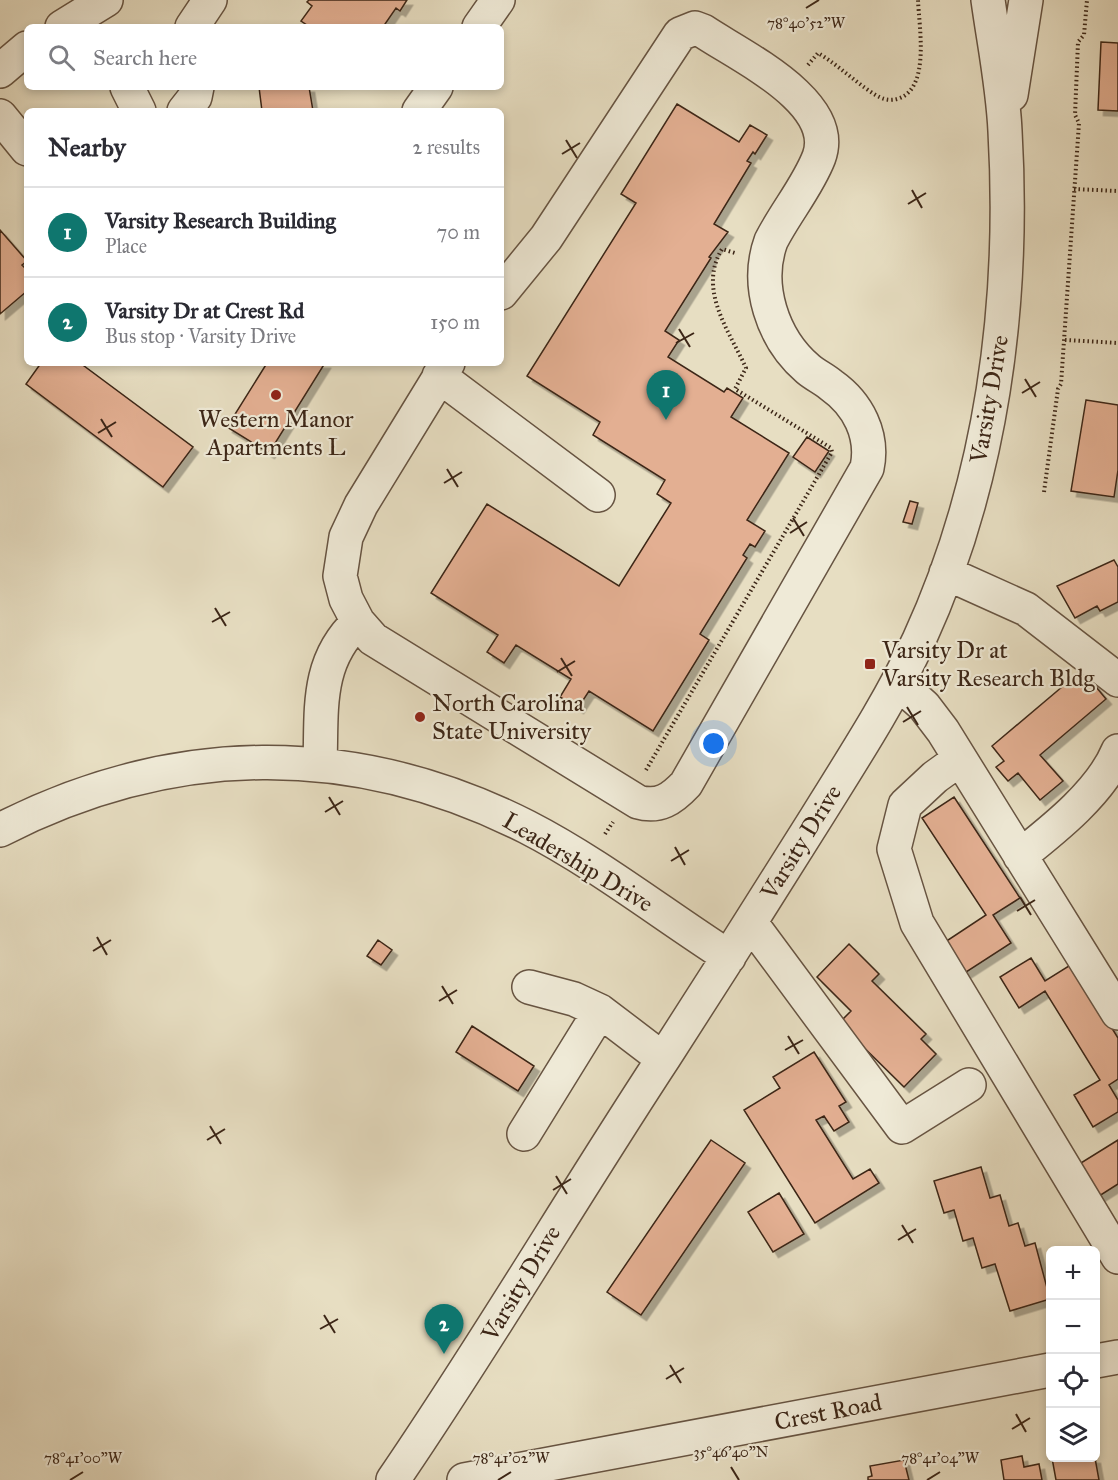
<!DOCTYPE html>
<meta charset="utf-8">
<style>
body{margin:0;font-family:"IM FELL Great Primer",serif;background:#f7f7f7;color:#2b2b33}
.controls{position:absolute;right:18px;bottom:18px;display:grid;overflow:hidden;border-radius:9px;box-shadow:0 3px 9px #0003}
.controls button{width:54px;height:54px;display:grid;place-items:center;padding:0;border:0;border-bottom:2px solid #e1e1e2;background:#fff;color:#2b2b33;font:30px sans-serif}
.you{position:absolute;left:714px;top:744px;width:21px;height:21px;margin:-15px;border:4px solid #fff;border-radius:50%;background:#1a73e8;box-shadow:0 0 0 9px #1a73e833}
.badge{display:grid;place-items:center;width:39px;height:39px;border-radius:50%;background:#0f766e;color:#fff;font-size:20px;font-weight:700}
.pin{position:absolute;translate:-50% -50px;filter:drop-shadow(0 2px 3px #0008)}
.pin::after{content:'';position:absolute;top:32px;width:21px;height:18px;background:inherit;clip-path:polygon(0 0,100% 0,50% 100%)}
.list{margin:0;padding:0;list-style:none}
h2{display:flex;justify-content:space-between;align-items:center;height:78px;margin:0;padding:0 24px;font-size:26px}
h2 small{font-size:20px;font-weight:400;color:#7c7c81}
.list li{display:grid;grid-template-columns:39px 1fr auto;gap:18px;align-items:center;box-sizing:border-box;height:90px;padding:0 24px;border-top:2px solid #e1e1e2}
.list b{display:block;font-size:22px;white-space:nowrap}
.list p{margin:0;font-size:20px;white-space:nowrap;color:#7c7c81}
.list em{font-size:20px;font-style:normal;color:#7c7c81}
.icon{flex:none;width:33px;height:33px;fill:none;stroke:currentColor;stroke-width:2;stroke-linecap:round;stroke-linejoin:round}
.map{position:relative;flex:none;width:1118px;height:1480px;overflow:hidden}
.search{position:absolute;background:#fff;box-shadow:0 3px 9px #0003;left:24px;top:24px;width:480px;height:66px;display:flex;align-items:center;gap:15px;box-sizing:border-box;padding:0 21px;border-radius:9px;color:#7c7c81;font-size:22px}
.panel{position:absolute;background:#fff;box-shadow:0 3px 9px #0003;left:24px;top:108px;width:480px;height:258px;border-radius:9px}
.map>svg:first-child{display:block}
.building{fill:#e3af92;stroke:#3c2617;stroke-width:1.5;filter:url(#shadow)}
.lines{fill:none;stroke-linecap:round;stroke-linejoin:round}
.minor-casing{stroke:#675442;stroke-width:36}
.path{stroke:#3c2617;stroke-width:4;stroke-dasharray:1.5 3;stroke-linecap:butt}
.minor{stroke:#efead7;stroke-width:33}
.ticks{fill:none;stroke:#3c2617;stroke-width:2}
.poi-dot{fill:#8f2418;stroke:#efead7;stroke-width:2}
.labels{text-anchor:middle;stroke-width:4.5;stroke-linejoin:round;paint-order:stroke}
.street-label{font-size:24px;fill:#3c2617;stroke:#efead7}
.poi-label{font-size:24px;fill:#3c2617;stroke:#efead7;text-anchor:start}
.ticks-label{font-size:15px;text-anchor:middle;fill:#3c2617;stroke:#efead7;stroke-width:4.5;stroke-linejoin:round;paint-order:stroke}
</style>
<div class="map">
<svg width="1118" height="1480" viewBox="0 0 1118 1480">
<defs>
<filter id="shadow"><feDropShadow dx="5.5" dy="5.5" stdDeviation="0" flood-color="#0004"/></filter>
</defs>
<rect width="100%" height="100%" fill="#e7dec2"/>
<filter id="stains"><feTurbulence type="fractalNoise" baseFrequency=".00333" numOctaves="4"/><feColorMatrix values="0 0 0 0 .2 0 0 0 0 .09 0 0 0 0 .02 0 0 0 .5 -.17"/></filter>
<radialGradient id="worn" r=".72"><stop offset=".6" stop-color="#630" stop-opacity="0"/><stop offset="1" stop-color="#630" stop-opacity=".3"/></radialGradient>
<path class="building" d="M309 0H407L400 11 396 8 385 24 390 27H310L301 21 312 6 307 2Z
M1101 42 1118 43V111L1098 110Z
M259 87H309L313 111H262Z
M677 104 739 142 750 125 767 135 755 154 753 152 747 161 751 163 714 224 728 232 709 257 711 258 665 331 679 340 668 357 724 392 727 388 743 398 731 417 789 453 747 520 765 531 755 547 750 544 743 555 747 558 700 634 709 640 653 731 589 691 578 708 560 697 571 679 516 645 504 663 487 652 498 635 431 593 487 504 619 586 671 503 657 494 665 480 593 435 600 422 527 376 636 203 621 194Z
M0 230 27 261 22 265 27 270V291L0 314Z
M41 363H80L193 447 163 487 26 384Z
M267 363H325L269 453 227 427Z
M1086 400 1118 405V470L1114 497 1071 491Z
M807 437 829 451 815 472 793 457Z
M910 501 918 503 912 524 903 522Z
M1114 560 1118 567V602L1100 611 1097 606 1075 618 1057 586Z
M1082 670 1106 699 1040 755 1063 781 1040 800 1018 773 1008 781 996 767 1004 761 992 746Z
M954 797 1020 898 993 915 1011 943 960 976 939 946 986 915 922 818Z
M378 940 392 950 381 965 367 956Z
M849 944 879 974 872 981 926 1034 921 1039 936 1054 904 1087 839 1023 851 1011 817 977Z
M1031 958 1045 981 1072 964 1118 1038V1079L1109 1085 1118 1100V1112L1093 1127 1074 1095 1100 1080 1045 991 1019 1008 1000 977Z
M472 1026 534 1066 518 1091 456 1052Z
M814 1052 846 1102 839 1106 849 1122 834 1131 824 1116 816 1120 853 1179 870 1169 879 1183 815 1223 744 1110 780 1088 773 1077Z
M711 1140 745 1163 641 1315 607 1292Z
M1118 1140V1184L1096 1198 1076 1166Z
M981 1167 990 1198 1000 1195 1009 1226 1018 1223 1025 1246 1035 1243 1050 1299 1010 1311 995 1264 982 1268 973 1238 963 1241 954 1210 944 1213 934 1181Z
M779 1193 804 1234 773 1252 748 1212Z
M1022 1456 1024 1467 1039 1464 1042 1480H1004L1001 1460Z
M1052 1458H1095L1099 1480H1056Z
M904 1460 909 1480H868V1477L872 1476 870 1466Z"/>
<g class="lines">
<g class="minor-casing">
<path id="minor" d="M62 27 106 0
M192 27 210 0
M479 27 498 0
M0 71 27 48
M127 87 139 111
M1011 95 1026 0
M184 111 195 97 197 87
M419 111 436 87
M0 116 27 149
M448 363 361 505 346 537 340 576 346 599 358 622 373 639 638 802C659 808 672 799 686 784L867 468C874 435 858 404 831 385 824 379 815 375 808 369 772 338 755 285 771 241 785 213 808 186 819 157 839 102 740 56 703 31L695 28 680 34 546 238 501 293
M439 376 598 495
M946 573 1026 609 1118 680
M898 683 924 706 943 731 1118 1013
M960 759 935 777 905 805 894 849 917 923 1118 1257
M320 765C322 711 315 662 358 622
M0 830C172 742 353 739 527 827 597 863 662 914 729 957
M1020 856C1054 829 1101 792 1118 751
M751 923 902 1127 969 1085
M529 987 574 999 600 1011 663 1059
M524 1134 600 1011
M1096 1361 1118 1357
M393 1480C488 1341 573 1196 665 1056 716 977 766 898 816 818 852 760 890 702 919 640 992 481 1015 304 1005 131 1003 87 994 43 988 0
M464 1480 1050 1370"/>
</g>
<path class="path" d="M808 65 818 53C838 65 854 81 874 94 882 99 890 102 900 98 930 86 919 27 918 0
M1074 189 1118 191
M1065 340 1118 343
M1044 492 1058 389 1061 384 1079 123 1075 115 1078 42 1084 35 1087 0
M646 770 832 452 831 448 735 389 746 368C730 332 697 290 722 249L735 253
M605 834 613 822"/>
<use href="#minor" class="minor"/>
</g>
<path class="ticks" d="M806 8 819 0M566 140 577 158M562 154 580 143M912 190 922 208M908 204 926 193M679 329 690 347M676 343 694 333M1025 379 1036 397M1022 393 1040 382M101 419 112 437M98 433 116 422M447 469 458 487M444 483 462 472M793 518 804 536M790 533 807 522M215 608 226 626M212 622 230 612M561 658 572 676M557 672 575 661M907 707 918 725M903 722 921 711M329 797 340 815M325 812 343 801M675 847 685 865M671 861 689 850M1020 897 1031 915M1017 911 1035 900M97 937 107 955M93 951 111 940M442 986 453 1004M439 1001 457 990M788 1036 799 1054M785 1050 803 1040M210 1126 221 1144M207 1140 225 1129M556 1176 567 1194M553 1190 571 1179M902 1225 913 1243M898 1240 916 1229M324 1315 335 1333M320 1329 338 1319M670 1365 681 1383M666 1379 684 1368M1016 1414 1026 1432M1012 1429 1030 1418M731 1467 739 1480M70 1480 83 1472M498 1480 511 1472M927 1480 940 1472"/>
<g class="poi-dot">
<circle cx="276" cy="395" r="6"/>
<rect x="864" y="658" width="12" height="12" rx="3"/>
<circle cx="420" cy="717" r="6"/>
</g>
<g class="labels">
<g class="street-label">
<text transform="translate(989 399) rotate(-80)" y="8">Varsity Drive</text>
<text transform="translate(801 842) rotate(-58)" y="8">Varsity Drive</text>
<text transform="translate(578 862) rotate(31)" y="8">Leadership Drive</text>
<text transform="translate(521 1283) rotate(-59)" y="8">Varsity Drive</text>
<text transform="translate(828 1412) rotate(-11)" y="8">Crest Road</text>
</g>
<g class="poi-label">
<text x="276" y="427" text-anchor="middle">Western Manor<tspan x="276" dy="28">Apartments L</tspan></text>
<text x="882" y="658">Varsity Dr at<tspan x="882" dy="28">Varsity Research Bldg</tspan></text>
<text x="432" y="711">North Carolina<tspan x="432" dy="28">State University</tspan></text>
</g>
</g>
<g class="ticks-label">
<text x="806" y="28">78°40'52"W</text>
<text x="731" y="1457">35°46'40"N</text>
<text x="83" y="1463">78°41'00"W</text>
<text x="511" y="1463">78°41'02"W</text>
<text x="940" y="1463">78°41'04"W</text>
</g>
<rect width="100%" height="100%" filter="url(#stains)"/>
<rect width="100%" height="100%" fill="url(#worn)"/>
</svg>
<div class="controls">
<button>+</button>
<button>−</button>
<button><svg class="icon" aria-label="locate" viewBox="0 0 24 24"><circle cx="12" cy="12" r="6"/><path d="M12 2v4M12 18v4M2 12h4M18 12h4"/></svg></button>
<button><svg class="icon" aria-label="layers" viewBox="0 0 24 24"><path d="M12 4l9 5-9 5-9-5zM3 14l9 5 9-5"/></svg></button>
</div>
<div class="you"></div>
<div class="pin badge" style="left:666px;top:420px">1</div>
<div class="pin badge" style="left:444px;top:1354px">2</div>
<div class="search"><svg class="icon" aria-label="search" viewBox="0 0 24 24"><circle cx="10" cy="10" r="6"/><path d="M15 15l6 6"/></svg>Search here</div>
<section class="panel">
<h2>Nearby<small>2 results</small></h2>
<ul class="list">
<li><span class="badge">1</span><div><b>Varsity Research Building</b><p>Place</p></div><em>70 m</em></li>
<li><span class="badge">2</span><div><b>Varsity Dr at Crest Rd</b><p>Bus stop · Varsity Drive</p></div><em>150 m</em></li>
</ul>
</section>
</div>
